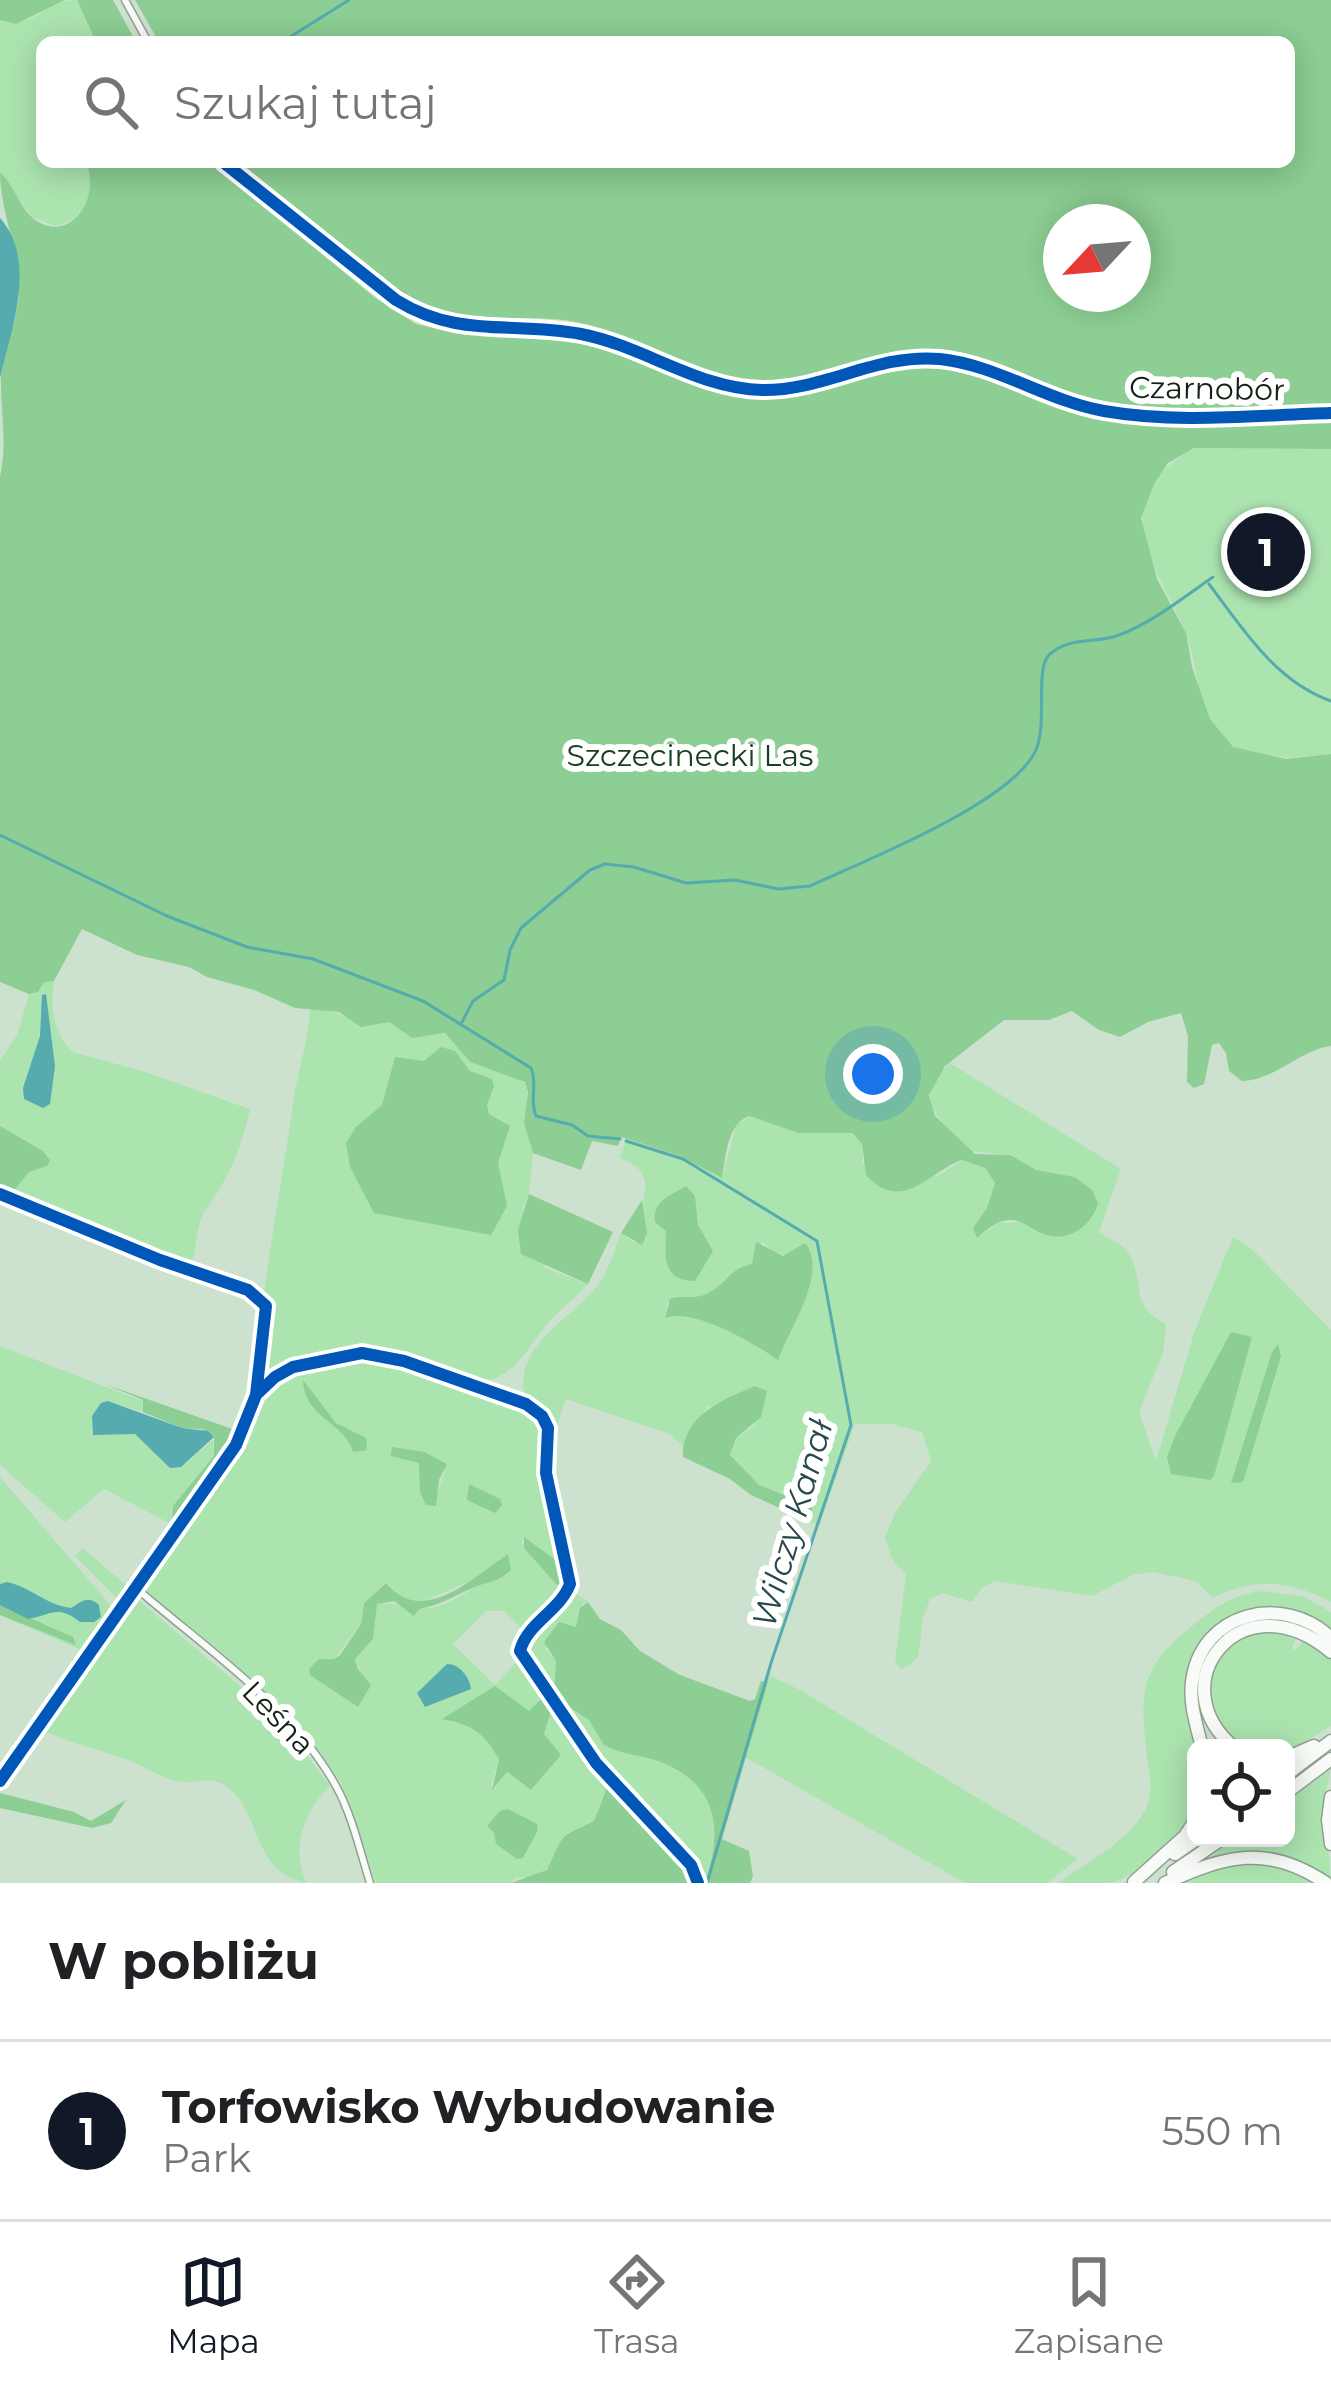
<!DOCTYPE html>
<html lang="pl">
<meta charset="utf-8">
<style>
body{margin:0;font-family:Montserrat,sans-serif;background:#f2f2f2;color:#202124}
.controls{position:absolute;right:36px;bottom:36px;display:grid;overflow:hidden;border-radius:18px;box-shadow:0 6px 30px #0003}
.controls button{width:108px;height:108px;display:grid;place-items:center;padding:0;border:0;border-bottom:3px solid #e0e0e0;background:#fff;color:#202124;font:60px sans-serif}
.compass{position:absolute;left:1043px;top:204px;width:108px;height:108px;border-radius:50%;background:#fff;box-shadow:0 6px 30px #0003;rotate:244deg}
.you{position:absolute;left:873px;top:1074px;width:42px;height:42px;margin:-30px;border:9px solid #fff;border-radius:50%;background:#1a73e8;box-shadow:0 0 0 18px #1a73e833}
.badge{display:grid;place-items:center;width:78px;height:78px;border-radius:50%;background:#111827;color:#fff;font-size:39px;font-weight:700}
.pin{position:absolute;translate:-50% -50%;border:6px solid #fff;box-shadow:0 3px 12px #0006}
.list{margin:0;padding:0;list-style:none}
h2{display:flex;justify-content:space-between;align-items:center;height:156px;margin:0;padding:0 48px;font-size:51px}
h2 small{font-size:39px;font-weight:400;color:#757577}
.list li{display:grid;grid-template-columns:78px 1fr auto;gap:36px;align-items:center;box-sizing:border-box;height:180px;padding:0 48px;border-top:3px solid #e0e0e0}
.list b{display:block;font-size:45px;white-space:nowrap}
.list p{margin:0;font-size:39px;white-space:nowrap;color:#757577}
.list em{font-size:39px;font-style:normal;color:#757577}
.icon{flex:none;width:66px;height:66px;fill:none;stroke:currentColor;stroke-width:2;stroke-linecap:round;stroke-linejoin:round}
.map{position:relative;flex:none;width:1331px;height:1883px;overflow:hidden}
.search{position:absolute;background:#fff;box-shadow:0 6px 30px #0003;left:36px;right:36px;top:36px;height:132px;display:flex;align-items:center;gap:30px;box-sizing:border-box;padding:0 42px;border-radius:18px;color:#757577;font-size:45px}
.sheet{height:336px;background:#fff}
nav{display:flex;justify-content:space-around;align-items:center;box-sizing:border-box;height:168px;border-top:3px solid #e0e0e0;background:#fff;font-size:33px;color:#757577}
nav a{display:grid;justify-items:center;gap:6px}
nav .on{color:#111827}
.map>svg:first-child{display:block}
.green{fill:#ace4b0;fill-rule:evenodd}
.forest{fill:#8cce93;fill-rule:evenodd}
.water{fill:#55abae}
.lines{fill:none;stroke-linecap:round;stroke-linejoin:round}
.stream{stroke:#55abae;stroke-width:3}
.minor-casing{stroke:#90a091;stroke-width:9}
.motorway-casing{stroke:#90a091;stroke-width:15}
.minor{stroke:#f8fbf8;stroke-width:6}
.motorway{stroke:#f8fbf8;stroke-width:12}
.cycleway-casing{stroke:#fff;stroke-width:20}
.cycleway{stroke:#0057b8;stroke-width:12}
.labels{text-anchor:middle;stroke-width:12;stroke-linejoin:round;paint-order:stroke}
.street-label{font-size:30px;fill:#132014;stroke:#fff}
.park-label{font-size:30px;fill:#17401c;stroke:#fff}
.water-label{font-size:33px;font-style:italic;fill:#28484c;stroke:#fff}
</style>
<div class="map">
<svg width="1331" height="1883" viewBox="0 0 1331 1883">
<rect width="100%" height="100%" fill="#cde2ce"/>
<path class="green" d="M77 0 96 42H42V162H86L93 189 88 204 74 219 56 226 32 217 0 172V20C35 30 45 0 77 0Z
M1194 448 1331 449V754C1305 757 1255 763 1232 746 1195 721 1200 665 1184 629 1171 597 1141 555 1142 518 1142 486 1169 462 1194 448Z
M51 979 54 981C50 1006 53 1034 73 1052L142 1071 250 1109C241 1150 229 1177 206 1210 196 1223 196 1250 192 1265L128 1244 10 1195 29 1172 46 1166 43 1151 0 1126V1061L17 1035 29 994 38 992 44 982Z
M319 1007 348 1017 389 1022 412 1038 445 1033 470 1062 519 1079 528 1087 524 1123 533 1153 529 1194 523 1207 545 1268 588 1284C576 1298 560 1309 548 1323 531 1343 518 1372 490 1380 472 1385 454 1376 437 1370 368 1345 304 1337 251 1397 261 1295 280 1193 295 1091 300 1064 309 1036 310 1009Z
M950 1063 1121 1169 1099 1232C1108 1240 1124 1242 1130 1256 1146 1287 1128 1304 1166 1324L1163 1353 1139 1412 1156 1461 1194 1333 1233 1237 1253 1250 1331 1330V1602C1289 1581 1256 1576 1213 1598L1195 1581 1153 1572 1133 1575 1092 1596 995 1581 982 1588 972 1602 942 1593 930 1599 923 1618 918 1658 901 1670 895 1661 906 1575 892 1559 885 1538 895 1513 931 1461 922 1432 892 1424H855L819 1526 811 1522 812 1506 759 1485 730 1455 736 1438 756 1424 708 1406 683 1446 670 1434 566 1399 552 1440 550 1422 524 1393C517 1342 571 1320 597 1286 609 1271 614 1251 621 1233L635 1243 647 1233C631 1197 667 1178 620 1158L626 1139 680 1156 722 1178 736 1125 751 1116 798 1133H851L862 1144 863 1164 938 1176 962 1160 985 1168 995 1184 982 1235 997 1223 1023 1222 1075 1177 1036 1170 1009 1155 969 1151C942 1121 908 1100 950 1063ZM762 1242 774 1252 788 1256 798 1317 778 1359C749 1341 699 1307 665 1318L667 1303C685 1299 702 1299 717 1288 730 1279 736 1268 752 1264Z
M0 1346 145 1402 143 1412 108 1401 92 1416 93 1434H135L181 1467 213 1440 214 1456 171 1512V1524L104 1489 65 1522 0 1465Z
M367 1356C405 1363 522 1395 543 1426L542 1464 565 1567 525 1538 521 1542 557 1584 566 1588 525 1632 504 1611H486L453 1644 495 1685 517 1661 548 1692 533 1710 463 1723 481 1730 499 1759 491 1785 495 1789 506 1772 531 1790 561 1755 544 1734 554 1702 573 1735 611 1787 603 1795 594 1821C553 1840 567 1830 547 1870L534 1877 515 1878 511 1883H376L341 1782 294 1718 142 1587 234 1454 267 1387 296 1368ZM419 1463 445 1471 437 1493 423 1500ZM473 1580 479 1585C460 1596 438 1612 415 1608 400 1606 393 1602 377 1604L374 1610 373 1639 355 1659 361 1671 324 1657 334 1659 361 1624 364 1603 385 1583 399 1596 419 1603Z
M0 1477 113 1608 83 1651 0 1615Z
M83 1548 129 1588 125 1597 119 1600 75 1556Z
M571 1589 588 1602 583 1603 576 1627 545 1649 556 1661 554 1690 531 1664 526 1644C538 1622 561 1611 571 1589Z
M1264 1591 1305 1597 1331 1612V1632C1304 1606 1258 1596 1226 1620 1214 1629 1204 1645 1194 1656L1196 1808C1184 1833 1136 1880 1108 1883 1092 1883 1075 1883 1059 1883 1086 1862 1137 1837 1148 1803 1153 1788 1149 1772 1147 1757 1140 1694 1138 1669 1191 1627 1214 1608 1234 1593 1264 1591Z
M136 1598 279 1719 330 1786C305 1810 289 1849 307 1883 250 1873 262 1810 226 1786 210 1775 197 1784 181 1782 164 1780 145 1766 128 1760 98 1749 68 1743 39 1729L110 1628Z
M1253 1631 1294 1633 1296 1638 1292 1648 1296 1650 1304 1640 1331 1659V1726L1286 1753V1748C1274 1748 1260 1750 1248 1748 1218 1743 1203 1696 1212 1670 1220 1651 1236 1641 1253 1631Z
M769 1675 800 1690 1078 1859 1047 1883H965L745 1757Z
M560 1701 589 1719 605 1745C622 1755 642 1755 661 1762 722 1787 720 1830 705 1883L697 1869 596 1759Z
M1331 1769 1324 1802 1331 1881C1283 1859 1262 1847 1208 1859L1237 1838H1286V1803Z
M1251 1861 1291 1869 1317 1883H1177L1200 1871Z"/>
<path class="forest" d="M0 0H65L16 24 0 20Z
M77 0H113L136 42H96Z
M135 0H1331V406C1244 408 1152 419 1067 395 1019 382 979 355 928 351 871 345 823 383 768 383 707 382 652 342 594 326 522 306 473 337 400 292L238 162H1289V42H159ZM1061 222H1133V294H1061Z
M86 162H211L374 297 416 324 458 334 583 342 740 394 793 393 882 366 934 364 971 371 1070 410 1132 421 1331 420V449L1194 448 1168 463 1154 484 1141 518 1157 579 1186 633 1192 667 1210 719 1233 747 1286 759 1331 754V1046C1300 1050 1275 1080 1242 1081L1229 1071 1226 1053 1219 1043 1212 1045 1204 1084 1194 1088 1187 1082 1188 1036 1181 1013 1148 1022 1120 1037 1099 1030 1072 1011 1049 1020H1004L945 1066 929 1095 935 1116 975 1154 1010 1155 1036 1170 1075 1177 1092 1190 1098 1203C1092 1225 1070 1242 1046 1235 1033 1231 1024 1220 1010 1220 996 1220 987 1230 977 1238L973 1228 987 1208 995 1183 985 1168 962 1160C929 1171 903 1215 866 1175L862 1144 852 1133H798L750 1116C727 1123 726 1156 722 1178L680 1156 621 1137 618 1146 592 1141 581 1170 533 1153 524 1123 528 1092 525 1082 470 1062 445 1033 412 1038 389 1022 361 1027 339 1012 295 1008 254 990 207 977 189 967 137 955 82 929 54 981 44 982 38 992 29 994 0 982V477C8 442 0 410 1 375 4 347 18 320 19 292 20 251 0 212 0 172 14 185 20 208 34 219 68 245 102 201 86 162Z
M441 1047 455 1051 470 1071 492 1079 494 1086 487 1105 489 1114 510 1126 498 1163 507 1206 491 1235 374 1213 350 1167 346 1143 356 1127 382 1105 395 1057 424 1061Z
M0 1126 43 1151 50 1160 47 1166 29 1172 10 1195 0 1191Z
M686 1186 695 1196 698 1225 713 1251 695 1281C662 1281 665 1257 666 1231L655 1222C653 1199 671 1196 686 1186Z
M529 1194 613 1232 588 1284 521 1254 518 1230Z
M642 1200 647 1233 642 1245 621 1233Z
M756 1242 783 1256 805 1243C829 1271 789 1330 778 1360 754 1343 693 1307 665 1318L670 1299C685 1294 695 1301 710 1292 728 1283 727 1270 752 1264Z
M1231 1332 1252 1337 1214 1476 1210 1480 1171 1474 1167 1457 1176 1434Z
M1278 1344 1281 1356 1243 1482 1231 1483 1272 1352Z
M303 1380 336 1423 366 1438 367 1450 353 1452C347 1424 303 1417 303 1380Z
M104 1384 238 1431 175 1526 171 1524 173 1506 214 1456V1436L202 1429 182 1428 143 1412V1400Z
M755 1386 767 1391 761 1417 736 1438 730 1455 759 1485 812 1506 811 1522 751 1495 730 1479 683 1457C681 1416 724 1399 755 1386Z
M392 1447 424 1452 447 1464 439 1480 436 1506 426 1505 420 1492 419 1463 391 1456Z
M469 1484 500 1499 502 1505 495 1513 467 1500Z
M524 1537 565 1567 566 1588 557 1585 524 1548Z
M508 1554 511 1570C495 1584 493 1580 475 1587 455 1595 441 1605 419 1609L414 1616 394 1601 377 1604 373 1639 355 1659 358 1669 371 1685 358 1707 310 1675 309 1669 319 1659H334L340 1655 361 1624 364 1603 386 1583C423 1628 473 1577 508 1554Z
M588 1602 600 1619 621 1630 640 1651 680 1675 750 1701 755 1699 761 1681 768 1682 722 1839 749 1851 753 1876 750 1883H705C722 1831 720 1786 661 1762 642 1755 622 1755 604 1745L589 1720 560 1701 554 1690 556 1661 544 1642 559 1622 576 1627 580 1608Z
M0 1605 73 1637 76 1645 0 1615Z
M495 1686 529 1711 548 1692 554 1702 544 1734 561 1755 531 1790 507 1772 492 1790 499 1759C483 1732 473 1725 442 1719Z
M607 1787H611L688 1867 694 1883H511L547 1870C566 1832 554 1840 594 1821Z
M0 1793 74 1812 91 1821 126 1800 111 1823 92 1828 0 1808Z
M508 1809 537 1824 538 1830 523 1858 517 1859 496 1844 494 1833 487 1826 500 1811Z"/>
<path class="water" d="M0 218C38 261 11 330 0 378Z
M46 994 55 1066 50 1104 43 1108 24 1099 23 1088 40 1036 42 995Z
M108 1401 182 1428 208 1431 214 1437 181 1467 170 1468 135 1434 93 1435 92 1416 101 1403Z
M7 1582C31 1587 46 1605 71 1608 82 1601 88 1595 99 1605L101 1617 94 1622H80C58 1604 51 1615 28 1619L0 1605V1584Z
M447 1664C460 1664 470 1678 471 1689L425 1707 417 1693Z"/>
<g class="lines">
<path class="stream" d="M282 42 349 0
M1209 584C1243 629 1275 681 1331 701
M0 835 167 916 247 947 313 959 423 1001 531 1068C538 1084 529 1100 536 1116L572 1125 588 1136 620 1139
M462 1022 473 1001 504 980 510 950 521 928 590 870 605 864 634 867 686 883 735 880 778 889 810 886C864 861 1012 803 1036 750 1048 722 1034 667 1050 654 1071 636 1096 644 1119 635 1152 623 1184 597 1213 577
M626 1141 683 1159 817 1241 851 1425 771 1663 707 1883"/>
<g class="minor-casing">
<path id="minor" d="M125 0 148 42
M223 162 396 300C459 339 513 321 581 334 643 346 699 389 762 390 824 391 877 353 940 359 997 365 1047 401 1104 411 1178 424 1257 415 1331 413
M136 1588C205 1648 291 1705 336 1786 352 1815 360 1851 370 1883
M0 1781 228 1457C244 1433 248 1396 272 1379 296 1361 339 1351 369 1353 396 1355 535 1401 546 1422 553 1436 544 1452 545 1467 548 1507 569 1544 570 1584 560 1611 527 1623 520 1651L596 1763 691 1865 698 1883"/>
</g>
<g class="motorway-casing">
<path id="motorway" d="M1202 1748C1197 1726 1189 1704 1192 1682 1201 1611 1284 1593 1331 1638
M1235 1748C1157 1685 1241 1576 1331 1652
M1286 1758 1314 1746
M1286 1775 1331 1741
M1286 1793 1331 1759
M1331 1797 1328 1820 1331 1844
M1175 1854 1198 1838
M1173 1872 1223 1838
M1134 1882 1185 1836 1196 1819
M1165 1883C1225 1856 1266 1843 1326 1883"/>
</g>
<use href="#minor" class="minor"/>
<use href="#motorway" class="motorway"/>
<g class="cycleway-casing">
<path id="cycleway" d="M223 162 396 300C459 339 513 321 581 334 643 346 699 389 762 390 824 391 877 353 940 359 997 365 1047 401 1104 411 1178 424 1257 415 1331 413
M0 1194 160 1260 248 1290 266 1306 256 1395 236 1445 0 1781
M256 1395 275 1377 293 1367 362 1353 404 1361 526 1404 542 1416 548 1428 546 1473 570 1584C560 1611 527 1623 520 1651L596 1763 691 1865 698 1883"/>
</g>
<use href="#cycleway" class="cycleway"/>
</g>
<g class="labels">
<g class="street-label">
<text transform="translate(1207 389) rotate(1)" y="10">Czarnobór</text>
<text transform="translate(278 1718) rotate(46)" y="10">Leśna</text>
</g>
<g class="park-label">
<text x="690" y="766">Szczecinecki Las</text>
</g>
<g class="water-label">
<text transform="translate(792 1523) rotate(-74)" y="12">Wilczy Kanał</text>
</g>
</g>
</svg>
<div class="controls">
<button><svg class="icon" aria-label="locate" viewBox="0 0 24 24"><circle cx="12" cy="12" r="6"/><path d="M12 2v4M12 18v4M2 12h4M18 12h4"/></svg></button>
</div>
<svg class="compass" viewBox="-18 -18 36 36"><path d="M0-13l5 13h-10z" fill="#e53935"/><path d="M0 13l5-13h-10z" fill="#757577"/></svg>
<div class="you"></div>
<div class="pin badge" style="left:1266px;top:552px">1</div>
<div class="search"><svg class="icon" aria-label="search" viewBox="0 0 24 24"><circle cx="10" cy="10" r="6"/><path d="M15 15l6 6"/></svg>Szukaj tutaj</div>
</div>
<section class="sheet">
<h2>W pobliżu<small></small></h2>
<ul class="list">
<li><span class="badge">1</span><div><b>Torfowisko Wybudowanie</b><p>Park</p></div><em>550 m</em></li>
</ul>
</section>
<nav>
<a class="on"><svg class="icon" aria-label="map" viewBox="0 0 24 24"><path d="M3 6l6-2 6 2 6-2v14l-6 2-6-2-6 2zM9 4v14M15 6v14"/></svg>Mapa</a>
<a><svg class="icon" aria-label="directions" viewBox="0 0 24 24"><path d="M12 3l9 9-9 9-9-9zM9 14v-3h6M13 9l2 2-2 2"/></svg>Trasa</a>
<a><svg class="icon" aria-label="saved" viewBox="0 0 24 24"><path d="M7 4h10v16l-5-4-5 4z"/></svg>Zapisane</a>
</nav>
